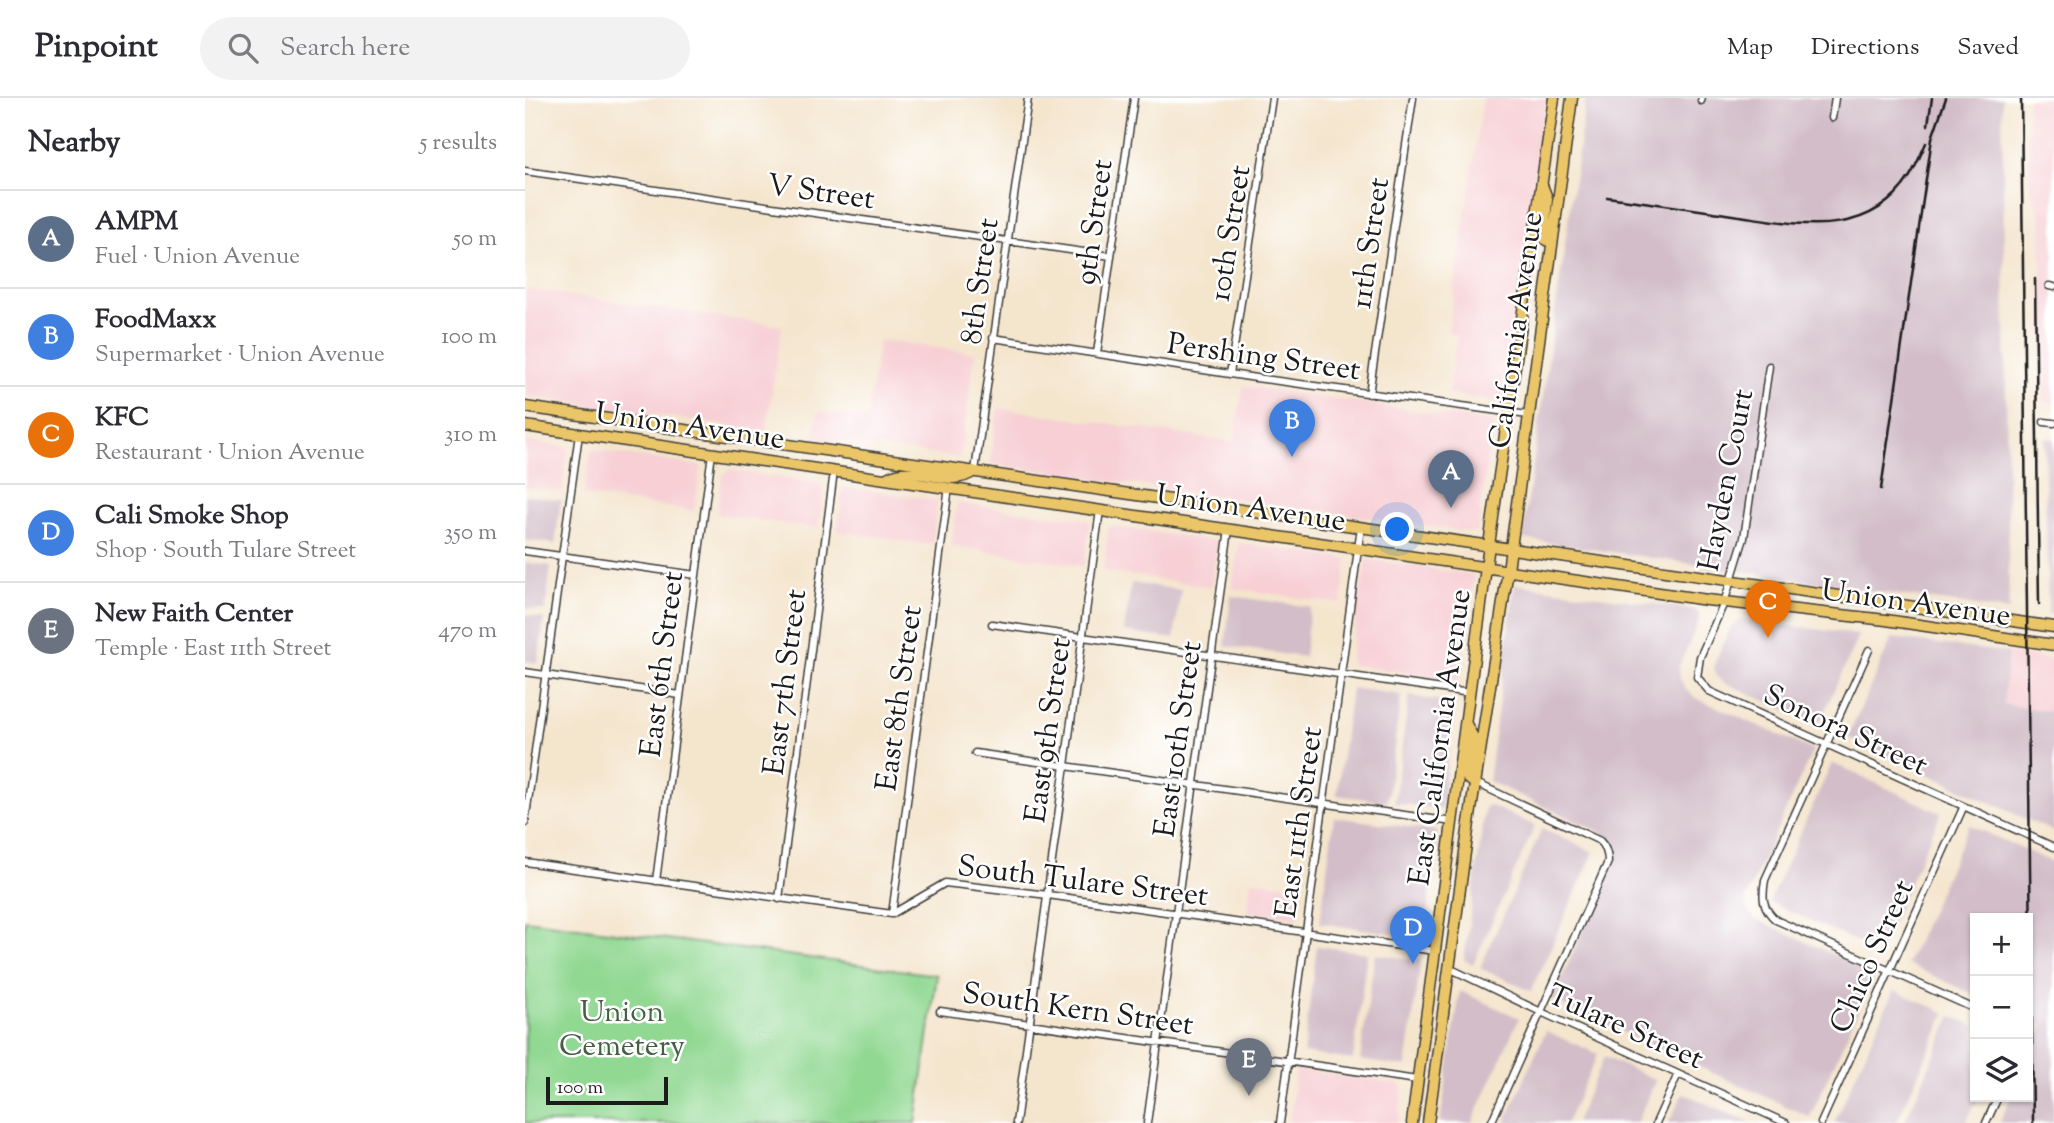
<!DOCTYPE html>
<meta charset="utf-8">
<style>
body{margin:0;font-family:"Sorts Mill Goudy",serif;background:#f2f2f3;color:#2b2b33}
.controls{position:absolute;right:21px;bottom:21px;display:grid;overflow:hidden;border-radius:0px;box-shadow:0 2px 5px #0004}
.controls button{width:63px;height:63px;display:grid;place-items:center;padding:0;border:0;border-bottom:2px solid #e1e1e2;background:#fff;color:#2b2b33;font:35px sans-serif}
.scale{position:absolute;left:21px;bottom:18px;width:122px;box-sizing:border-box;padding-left:7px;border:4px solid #1c1c1c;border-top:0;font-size:19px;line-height:24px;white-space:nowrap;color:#1c1c1c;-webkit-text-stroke:5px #fff;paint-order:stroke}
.you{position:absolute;left:873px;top:432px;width:24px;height:24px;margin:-18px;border:5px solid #fff;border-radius:50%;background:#1a73e8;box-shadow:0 0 0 10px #1a73e833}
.badge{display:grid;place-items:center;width:46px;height:46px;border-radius:50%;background:#0b8043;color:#fff;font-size:23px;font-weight:700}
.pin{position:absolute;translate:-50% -58px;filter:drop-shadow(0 2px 4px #0008)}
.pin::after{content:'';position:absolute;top:37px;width:24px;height:21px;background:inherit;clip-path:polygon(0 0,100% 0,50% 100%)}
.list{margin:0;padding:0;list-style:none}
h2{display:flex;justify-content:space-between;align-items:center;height:91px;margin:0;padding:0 28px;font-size:30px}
h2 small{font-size:23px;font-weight:400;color:#7c7c81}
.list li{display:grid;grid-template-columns:46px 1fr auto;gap:21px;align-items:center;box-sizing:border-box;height:98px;padding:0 28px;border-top:2px solid #e1e1e2}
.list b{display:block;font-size:26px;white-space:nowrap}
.list p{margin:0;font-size:23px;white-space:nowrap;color:#7c7c81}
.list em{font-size:23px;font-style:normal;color:#7c7c81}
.icon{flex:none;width:38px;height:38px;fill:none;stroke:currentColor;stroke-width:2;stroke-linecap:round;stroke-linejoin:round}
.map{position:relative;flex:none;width:1529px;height:1025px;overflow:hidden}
header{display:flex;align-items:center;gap:42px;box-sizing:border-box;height:98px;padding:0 35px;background:#fff;border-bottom:2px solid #e1e1e2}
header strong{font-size:33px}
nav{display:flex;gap:38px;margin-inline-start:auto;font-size:24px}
.search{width:490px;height:63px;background:#f2f2f3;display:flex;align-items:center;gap:18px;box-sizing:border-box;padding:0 24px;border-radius:38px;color:#7c7c81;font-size:26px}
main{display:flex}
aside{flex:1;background:#fff}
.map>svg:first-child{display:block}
.built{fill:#f7cfd4}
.industrial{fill:#d2bdc8}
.green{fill:#91d892;stroke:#567a57;stroke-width:2}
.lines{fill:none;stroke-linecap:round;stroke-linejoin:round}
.minor-casing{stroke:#3c3a37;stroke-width:9}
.primary-casing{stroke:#3c3a37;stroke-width:13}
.trunk-casing{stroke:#3c3a37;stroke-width:13}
.minor{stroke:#fff;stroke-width:6}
.primary{stroke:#ebc669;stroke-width:10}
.trunk{stroke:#ebc669;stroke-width:10}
.rail{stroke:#1c1c1c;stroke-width:2.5}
.labels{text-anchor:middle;stroke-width:5;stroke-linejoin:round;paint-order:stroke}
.street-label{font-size:30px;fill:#1c1c1c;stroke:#fff}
.park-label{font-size:30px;fill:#455e45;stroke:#fff}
</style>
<header>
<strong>Pinpoint</strong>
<div class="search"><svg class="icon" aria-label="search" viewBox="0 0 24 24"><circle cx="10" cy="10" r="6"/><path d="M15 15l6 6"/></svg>Search here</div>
<nav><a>Map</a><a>Directions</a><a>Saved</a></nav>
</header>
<main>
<aside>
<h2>Nearby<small>5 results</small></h2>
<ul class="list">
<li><span class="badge" style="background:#5c6f8a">A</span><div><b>AMPM</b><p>Fuel · Union Avenue</p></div><em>50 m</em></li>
<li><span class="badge" style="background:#3f7fe0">B</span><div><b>FoodMaxx</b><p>Supermarket · Union Avenue</p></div><em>100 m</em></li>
<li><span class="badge" style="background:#e8710a">C</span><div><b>KFC</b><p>Restaurant · Union Avenue</p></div><em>310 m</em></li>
<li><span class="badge" style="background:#3f7fe0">D</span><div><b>Cali Smoke Shop</b><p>Shop · South Tulare Street</p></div><em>350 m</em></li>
<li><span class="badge" style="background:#6b7280">E</span><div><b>New Faith Center</b><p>Temple · East 11th Street</p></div><em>470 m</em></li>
</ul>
</aside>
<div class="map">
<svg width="1529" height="1025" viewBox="0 0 1529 1025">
<rect width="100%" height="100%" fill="#fff"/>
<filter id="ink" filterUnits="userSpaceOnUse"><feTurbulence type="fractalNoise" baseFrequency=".0143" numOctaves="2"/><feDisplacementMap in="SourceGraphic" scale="14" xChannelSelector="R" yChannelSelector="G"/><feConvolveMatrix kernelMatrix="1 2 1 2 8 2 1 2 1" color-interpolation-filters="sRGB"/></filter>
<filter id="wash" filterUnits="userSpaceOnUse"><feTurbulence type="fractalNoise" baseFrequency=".00686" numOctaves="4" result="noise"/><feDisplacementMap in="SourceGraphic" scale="28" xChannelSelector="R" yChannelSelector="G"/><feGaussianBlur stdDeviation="1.57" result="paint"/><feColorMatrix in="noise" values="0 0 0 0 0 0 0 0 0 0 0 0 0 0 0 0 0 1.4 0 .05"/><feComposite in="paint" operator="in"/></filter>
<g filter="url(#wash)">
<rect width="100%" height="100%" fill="#f4e5cd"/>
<path class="built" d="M958 0H1021L977 305 923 296 932 237 923 235Z
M1503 0H1529V306L1519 304 1516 121 1504 85Z
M0 191 257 228 241 333 0 298Z
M354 242 450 255 435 360 289 340 293 314 342 320Z
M718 288 968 324 952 435 465 366 473 310 709 344Z
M0 343 43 349 37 394 0 389Z
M66 352 176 368 169 413 59 397Z
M204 372 292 385 299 393 293 431 192 416 197 378Z
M318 389 413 402 407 447 312 433Z
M432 405 565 422 559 468 426 448Z
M584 428 692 443 686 489 578 473Z
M714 445 822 461 816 506 707 490Z
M841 461 949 477 933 582 827 567 825 559Z
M1483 555 1529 562V614L1478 606Z
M726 782 777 789 773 820 722 814Z
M771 971 875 986 878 991 873 1025H764Z"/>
<path class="industrial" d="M1061 0H1477L1484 513 999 441 998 437Z
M1519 340 1529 341V517L1523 516Z
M0 397 36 402 30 446 0 442Z
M0 464 26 468 20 513 0 510Z
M606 485 656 492 649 541 599 534Z
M990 486 1171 512 1174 516V522L1154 569 1155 580 1161 592 1171 600 1288 652 1221 800V805L1223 813 1230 821 1350 875 1285 1019 1027 902 1090 762 1084 744 1077 735 963 683Z
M706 498 785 509 779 559 700 548Z
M0 517 19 520 13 565 0 563Z
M1216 521 1334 537 1295 623 1290 625 1198 584 1191 578 1189 570 1190 564 1206 529Z
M1367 540 1483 555 1478 606 1529 614V734L1323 639Z
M826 590 876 597 862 704 812 697Z
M884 598 930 605 916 711 869 705Z
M1307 665 1416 715 1354 854 1244 804Z
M964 707 1010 728 948 866 939 862 960 710Z
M809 719 913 733 899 840 795 825Z
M1444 727 1529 765V1025H1474L1486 999H1503V961L1518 928 1503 920V820H1450V897L1382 866Z
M1017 731 1069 754 1006 893 955 870Z
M792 848 842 855 828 962 778 955Z
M850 856 896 862 881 969 835 962Z
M1369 892 1421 915 1371 1025H1309Z
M935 893 994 920 947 1025H915Z
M1427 918 1450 928V999H1453L1441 1025H1379Z
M1021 933 1073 956 1041 1025H980Z
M1079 959 1131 982 1111 1025H1050Z
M1158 995 1212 1019 1226 1025H1144Z"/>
<path class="green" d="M0 822 412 877 391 1025H0Z"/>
</g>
<g filter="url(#ink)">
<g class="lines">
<g class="minor-casing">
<path id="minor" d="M1176 3 1177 0
M1307 20 1310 0
M0 73 586 158
M1524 188 1529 189
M468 240 731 280 1003 317
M572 255 609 0
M1244 268 1219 440 1199 505 1175 559 1172 579 1184 593 1529 749
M705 276 747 0
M844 296 888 0
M1519 324 1529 325
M450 373 503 0
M0 453 171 477
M467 526 945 595
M1344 552 1240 782C1237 799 1237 810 1251 822L1450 911
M0 574 155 597
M450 655 928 724
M951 685 1075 743C1081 749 1083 755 1083 764L966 1025
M0 725 54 336
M0 764 367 816 420 785 523 797 910 853
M131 783 187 355
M254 801 309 373
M367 816 424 389
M924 870 1016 914 1261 1025
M415 913 892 982
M491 1025 575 412
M622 1025 704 431
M755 1025 836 429
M1131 1025 1153 976
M1296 1025 1438 710
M1461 1025 1473 999"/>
</g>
<g class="primary-casing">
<path id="primary" d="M1017 87 1022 100 1019 139 1021 142 1027 144
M941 626 948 639 943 681 951 685
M887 1025 964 447 1029 0
M903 1025 944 725 983 472 1047 0"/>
</g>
<g class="trunk-casing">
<path id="trunk" d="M0 309 1529 529
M0 328 1182 502 1361 522 1529 547
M362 380C389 364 425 392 449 373"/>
</g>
<use href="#minor" class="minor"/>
<use href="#primary" class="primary"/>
<use href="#trunk" class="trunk"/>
<path class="rail" d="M1496 0 1508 1025
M1403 27 1407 0
M1082 99C1126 105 1170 111 1214 118 1277 127 1344 142 1385 78 1391 68 1396 56 1401 45
M1510 181 1514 506
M1356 391 1407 40 1421 0"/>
</g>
</g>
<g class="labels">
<g class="street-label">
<text transform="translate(296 93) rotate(8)" y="10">V Street</text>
<text transform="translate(568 124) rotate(-82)" y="10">9th Street</text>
<text transform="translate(704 135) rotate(-81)" y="10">10th Street</text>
<text transform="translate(844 145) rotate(-82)" y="10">11th Street</text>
<text transform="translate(454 183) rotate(-82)" y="10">8th Street</text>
<text transform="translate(990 232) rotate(-82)" y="10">California Avenue</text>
<text transform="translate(739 258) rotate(8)" y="10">Pershing Street</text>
<text transform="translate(165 327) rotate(8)" y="10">Union Avenue</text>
<text transform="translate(1200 382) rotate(-79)" y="10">Hayden Court</text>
<text transform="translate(726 409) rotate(8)" y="10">Union Avenue</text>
<text transform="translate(1391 504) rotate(8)" y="10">Union Avenue</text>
<text transform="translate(136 566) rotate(-83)" y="10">East 6th Street</text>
<text transform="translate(259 584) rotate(-83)" y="10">East 7th Street</text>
<text transform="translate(373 600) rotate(-82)" y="10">East 8th Street</text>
<text transform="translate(1321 631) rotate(25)" y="10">Sonora Street</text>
<text transform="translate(522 632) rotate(-82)" y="10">East 9th Street</text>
<text transform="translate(914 639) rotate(-82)" y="10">East California Avenue</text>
<text transform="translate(652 641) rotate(-82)" y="10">East 10th Street</text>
<text transform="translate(773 724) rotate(-82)" y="10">East 11th Street</text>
<text transform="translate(558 782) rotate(7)" y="10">South Tulare Street</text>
<text transform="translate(1346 858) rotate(-66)" y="10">Chico Street</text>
<text transform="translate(553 910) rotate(8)" y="10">South Kern Street</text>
<text transform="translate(1101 928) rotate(24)" y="10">Tulare Street</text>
</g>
<g class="park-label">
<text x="97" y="923">Union<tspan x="97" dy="34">Cemetery</tspan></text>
</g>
</g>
</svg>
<div class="controls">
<button>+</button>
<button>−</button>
<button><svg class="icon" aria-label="layers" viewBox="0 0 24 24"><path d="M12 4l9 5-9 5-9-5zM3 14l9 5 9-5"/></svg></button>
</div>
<div class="scale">100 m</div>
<div class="you"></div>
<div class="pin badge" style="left:926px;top:410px;background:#5c6f8a">A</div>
<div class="pin badge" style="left:767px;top:359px;background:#3f7fe0">B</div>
<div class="pin badge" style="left:1243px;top:540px;background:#e8710a">C</div>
<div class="pin badge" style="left:888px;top:866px;background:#3f7fe0">D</div>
<div class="pin badge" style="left:724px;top:998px;background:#6b7280">E</div>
</div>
</main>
